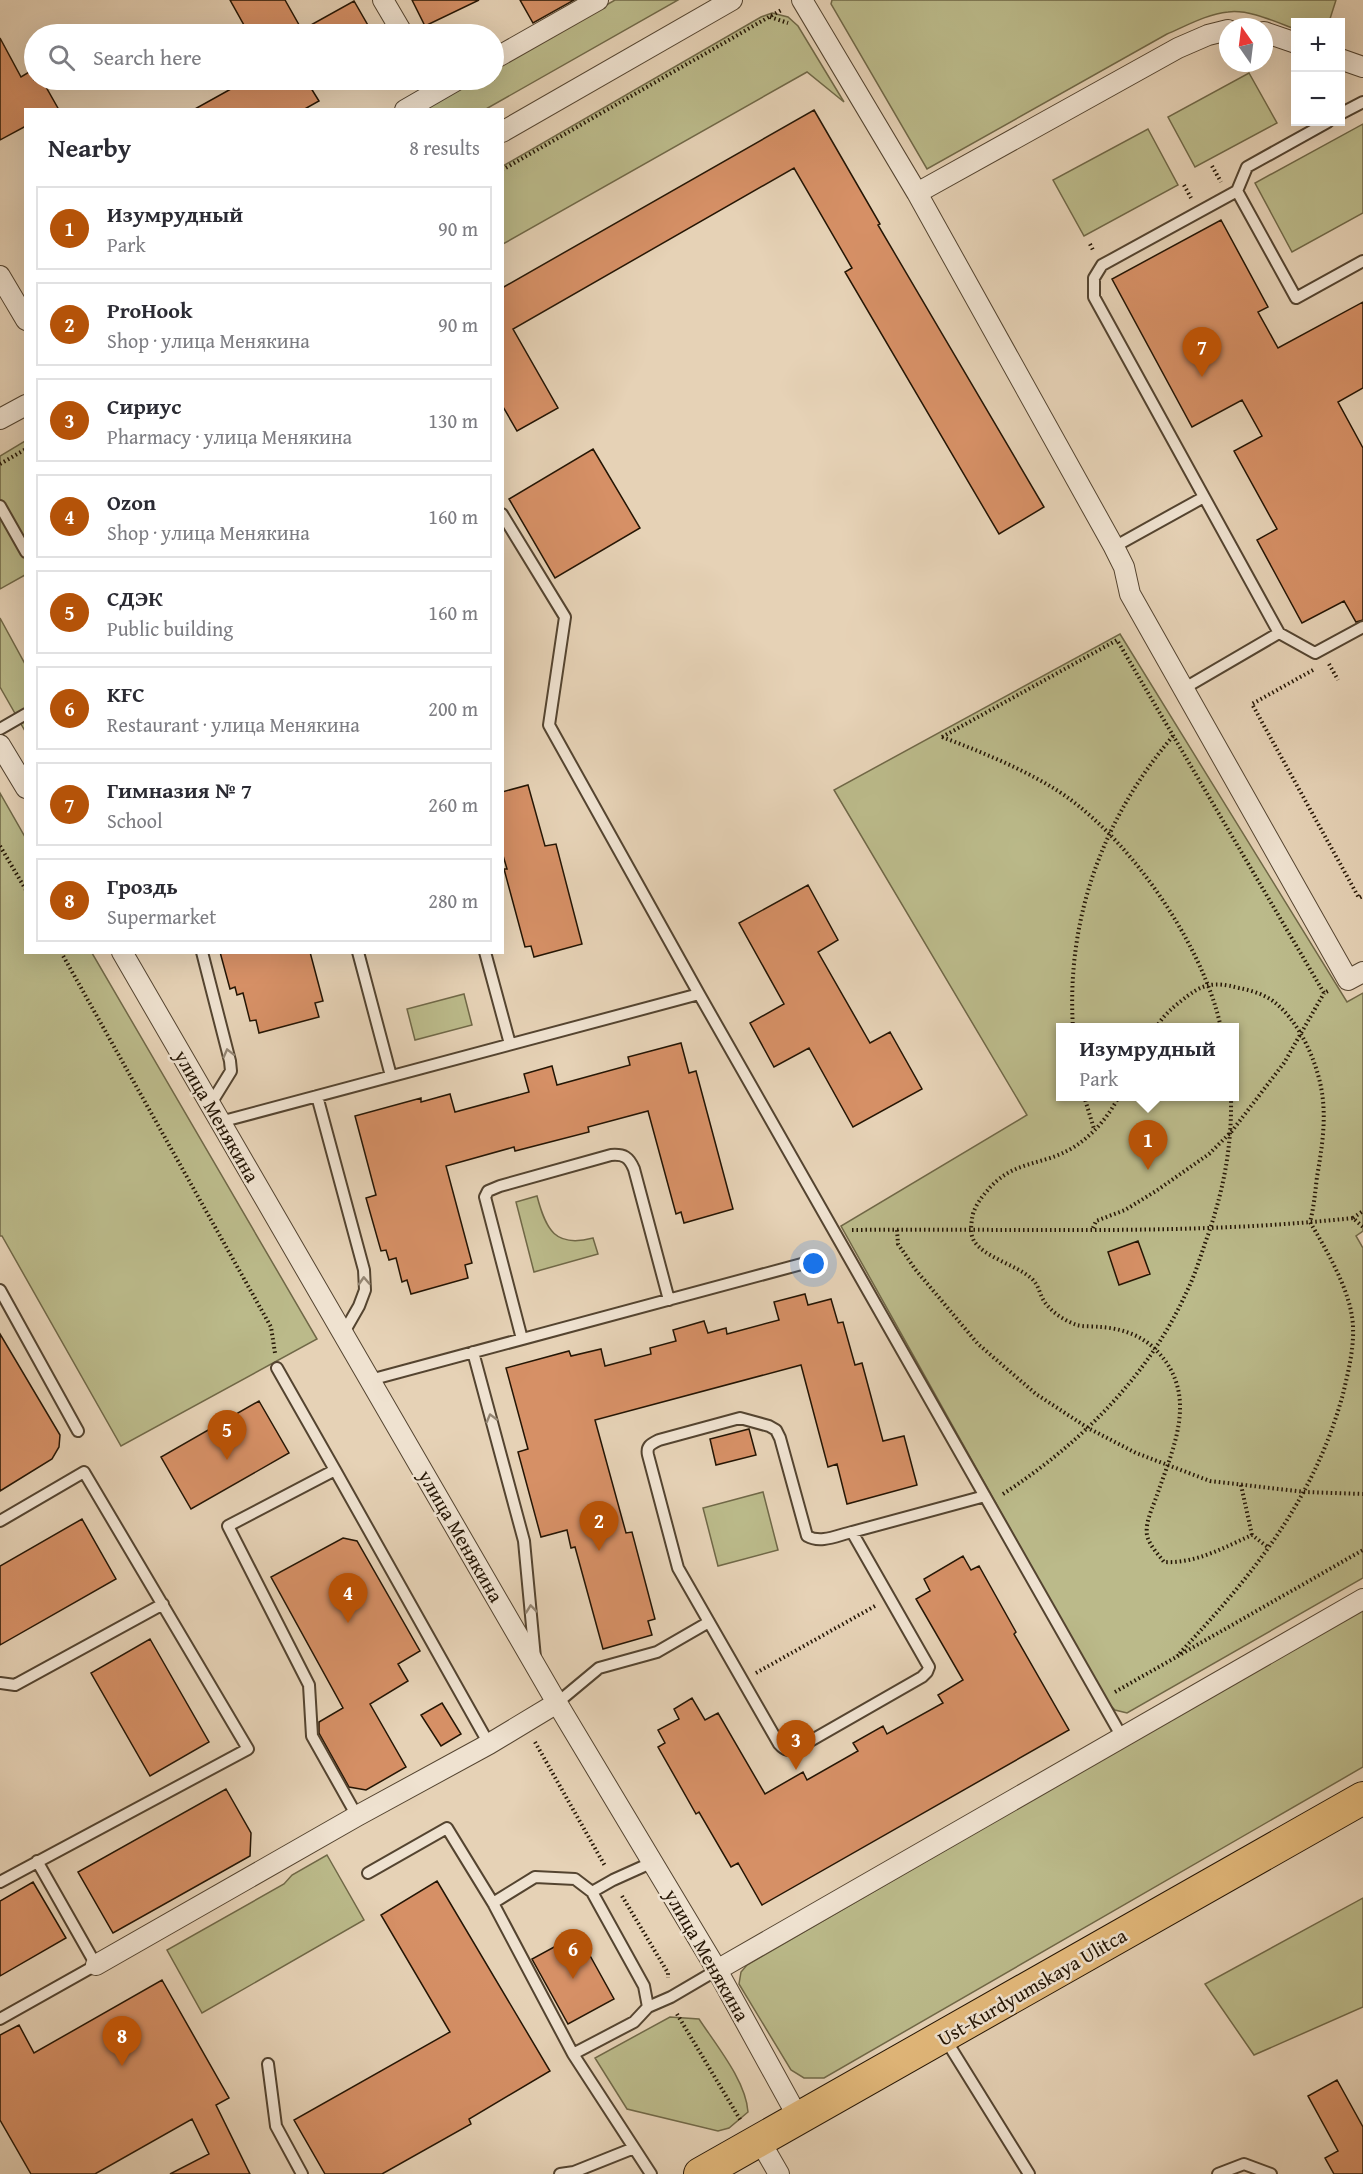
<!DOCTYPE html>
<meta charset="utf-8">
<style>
body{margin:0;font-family:"Gentium Book Plus",serif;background:#f2f2f3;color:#2b2b33}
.controls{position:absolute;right:18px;top:18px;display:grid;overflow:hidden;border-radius:0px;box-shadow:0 6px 24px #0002}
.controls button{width:54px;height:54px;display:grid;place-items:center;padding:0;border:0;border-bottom:2px solid #e1e1e2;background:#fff;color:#2b2b33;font:30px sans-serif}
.compass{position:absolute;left:1219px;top:18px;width:54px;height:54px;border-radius:50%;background:#fff;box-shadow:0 6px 24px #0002;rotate:346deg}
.you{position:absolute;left:814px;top:1264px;width:21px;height:21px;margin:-15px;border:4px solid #fff;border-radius:50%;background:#1a73e8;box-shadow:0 0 0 9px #1a73e833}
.badge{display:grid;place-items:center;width:39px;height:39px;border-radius:50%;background:#b45309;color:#fff;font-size:20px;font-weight:700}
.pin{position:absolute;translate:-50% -50px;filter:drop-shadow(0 2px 3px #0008)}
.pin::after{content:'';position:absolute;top:32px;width:21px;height:18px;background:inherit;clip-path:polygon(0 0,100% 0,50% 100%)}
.popup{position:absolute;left:1056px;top:1023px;width:183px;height:78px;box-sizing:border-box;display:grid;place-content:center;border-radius:0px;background:#fff;filter:drop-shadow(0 2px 4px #0005);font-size:20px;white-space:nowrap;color:#7c7c81}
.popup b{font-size:22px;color:#2b2b33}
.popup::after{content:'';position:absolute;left:50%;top:100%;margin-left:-12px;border:12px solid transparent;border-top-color:#fff}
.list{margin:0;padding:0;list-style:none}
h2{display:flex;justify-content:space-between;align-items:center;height:78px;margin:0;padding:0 24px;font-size:26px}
h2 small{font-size:20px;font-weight:400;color:#7c7c81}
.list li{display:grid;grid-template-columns:39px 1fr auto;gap:18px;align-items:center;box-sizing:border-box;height:84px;margin:0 12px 12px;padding:0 12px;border:2px solid #e1e1e2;border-radius:0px}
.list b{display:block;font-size:22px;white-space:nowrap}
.list p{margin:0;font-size:20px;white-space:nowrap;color:#7c7c81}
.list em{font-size:20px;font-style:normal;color:#7c7c81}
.icon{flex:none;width:33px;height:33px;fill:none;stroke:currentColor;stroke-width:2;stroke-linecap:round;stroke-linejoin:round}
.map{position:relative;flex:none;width:1363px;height:2174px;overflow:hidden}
.search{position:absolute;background:#fff;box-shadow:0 6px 24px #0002;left:24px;top:24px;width:480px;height:66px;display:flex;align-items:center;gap:15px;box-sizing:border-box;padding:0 21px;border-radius:33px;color:#7c7c81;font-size:22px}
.panel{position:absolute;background:#fff;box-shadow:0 6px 24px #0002;left:24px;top:108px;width:480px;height:846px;border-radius:0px}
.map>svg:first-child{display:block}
.green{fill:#bbba8a;stroke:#706847;stroke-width:1.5;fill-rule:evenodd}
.building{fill:#d69066;stroke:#241504;stroke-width:1.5}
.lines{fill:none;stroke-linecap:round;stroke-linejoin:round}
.service-casing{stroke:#544430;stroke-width:14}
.minor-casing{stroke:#544430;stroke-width:22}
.primary-casing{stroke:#241504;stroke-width:34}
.path{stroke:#241504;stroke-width:4;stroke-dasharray:1.5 3;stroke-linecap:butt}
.service{stroke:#efe2d0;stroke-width:10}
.minor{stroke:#efe2d0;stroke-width:20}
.primary{stroke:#e3b97b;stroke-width:32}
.oneway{stroke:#948674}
.labels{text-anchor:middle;stroke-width:5;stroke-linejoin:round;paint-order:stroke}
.street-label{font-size:20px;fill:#241504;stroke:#efe2d0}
</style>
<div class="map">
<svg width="1363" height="2174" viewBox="0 0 1363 2174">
<rect width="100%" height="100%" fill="#e6d2b6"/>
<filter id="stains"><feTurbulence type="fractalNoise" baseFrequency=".00333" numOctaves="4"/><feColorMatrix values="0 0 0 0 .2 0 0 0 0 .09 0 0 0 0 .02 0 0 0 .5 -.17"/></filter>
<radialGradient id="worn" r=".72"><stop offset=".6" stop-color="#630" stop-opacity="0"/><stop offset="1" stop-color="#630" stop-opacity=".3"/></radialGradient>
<path class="green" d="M615 0H678L486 109 423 110 476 80H494V69Z
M832 0H1336L1329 22H1296L1295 29C1276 22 1248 9 1228 12 1207 14 1186 26 1167 34L927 169 831 4Z
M772 13 788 17 798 26 844 102 807 72 503 244V166L761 17Z
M1249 73 1277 123 1195 167 1168 117Z
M1363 124V213L1292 252 1255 183Z
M1148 129 1178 185 1084 236 1053 180Z
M25 441V575L0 589V456Z
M0 618 25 664V731L0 687Z
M1120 634 1347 1002 1363 993V1231L1356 1236 1363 1248V1578L1127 1713 1115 1710 1107 1702 841 1226 1027 1115 834 790ZM1061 1028H1235V1096H1061Z
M0 793 25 837 26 952 92 953 317 1339 121 1446 2 1236H0Z
M464 994 472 1025 415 1040 407 1009Z
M537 1196C546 1230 555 1248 593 1238L598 1254 534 1272 516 1202Z
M763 1492 778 1550 718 1566 703 1508Z
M1363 1608V1767L824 2078H804L791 2070 739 1984 741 1972 747 1965Z
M327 1855 364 1920 202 2013 167 1950 284 1884 292 1875Z
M1363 1898V2007L1254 2055 1205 1984Z
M670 2017 699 2019C716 2045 746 2081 748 2112L729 2128 718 2131 627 2109 595 2058Z"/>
<path class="building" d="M230 0H285L302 30 354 1 373 34H249Z
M412 0H479L425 26Z
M520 0H574L533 23Z
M0 38 21 77 34 69V80H42L59 110H26V126L0 140Z
M247 80H306L319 101 303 110H193Z
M814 110 880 224 878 225 1044 507 999 534 845 272 852 268 794 168 513 329 558 408 517 431 502 405V288Z
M1221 220 1268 307 1258 312 1278 348 1363 302V388L1338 402 1363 448V620L1356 622 1344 601 1302 623 1257 540 1277 529 1234 451 1262 436 1242 400 1192 427 1112 279Z
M593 449 640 528 555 578 509 499Z
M528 785 545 846 556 844 582 944 534 957 531 946 525 947 504 869H507L502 852V792Z
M808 885 838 940 818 952 870 1043 890 1032 922 1089 853 1127 809 1048 774 1067 750 1023 784 1004 739 923Z
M220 952H310L323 1001 315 1003 319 1017 259 1033 256 1020 250 1021 243 993 237 995 235 987 230 989Z
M681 1043 689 1073 696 1071 733 1209 684 1223 681 1212 676 1214 648 1111 588 1127 589 1132 515 1151 514 1147 446 1166 472 1263 465 1265 468 1278 411 1294 407 1280 402 1282 396 1258 389 1260 386 1250 381 1251 366 1198 376 1195 355 1116 421 1098V1102L450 1094 455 1112 529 1092 524 1074 552 1066 557 1085 630 1065 628 1057Z
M1138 1241 1150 1274 1119 1285 1108 1252Z
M805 1294 808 1305 831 1299 838 1323 843 1322 855 1365 862 1363 883 1441 904 1436 917 1485 847 1504 837 1464 828 1467 801 1365 595 1420 626 1533 632 1532 655 1619 648 1621 652 1635 603 1649 575 1547 571 1548 567 1530 541 1537 518 1452 528 1449 506 1368 569 1351 571 1356 601 1349 605 1366 651 1354 650 1348 676 1341 673 1330 704 1321 708 1333 726 1328 727 1334 779 1320 774 1302Z
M0 1334 60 1435 59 1447 52 1459 0 1491Z
M259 1401 289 1453 191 1509 161 1457Z
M749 1429 756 1455 716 1465 710 1439Z
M82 1519 116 1579 0 1645V1566Z
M343 1538 357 1541 420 1651 398 1664 408 1681 370 1704 406 1767 366 1790 349 1787 319 1733V1722L343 1708 271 1577Z
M963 1556 971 1570 979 1566 1016 1632 1014 1634 1069 1730 762 1905 738 1863 731 1867 699 1812 696 1814 658 1747 665 1743 658 1730 679 1719 674 1709 692 1698 705 1720 718 1713 765 1794 803 1772 807 1780 858 1751 853 1743 883 1726 887 1734 943 1703 938 1695 963 1680 916 1599 930 1591 924 1579Z
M150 1639 209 1742 150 1776 91 1673Z
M442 1703 461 1734 441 1746 421 1715Z
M226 1789 251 1833 250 1856 113 1933 78 1872Z
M437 1881 550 2071 469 2119 471 2124 382 2174H325L294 2120 450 2032 381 1915Z
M33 1882 66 1938 0 1976V1901Z
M578 1934 614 1999 568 2024 532 1959Z
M162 1980 229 2098 216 2105 250 2174H170L209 2154 192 2119 95 2174H31L0 2120V2035L19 2025 34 2053Z
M1337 2080 1363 2127V2174H1334L1325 2158 1338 2151 1308 2096Z"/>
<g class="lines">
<g class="service-casing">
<path id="service" d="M1340 114 1363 102
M1237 191 1247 167 1328 122
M1363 261 1296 298 1237 191 1102 265 1094 278V297L1279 633 1315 653 1363 627
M0 506 26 552
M502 514 565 617 549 725 699 994 1122 1737
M1114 547 1204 497
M1183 689 1279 633
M0 729 26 714
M202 952 230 1061 231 1071 210 1105
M358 952 391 1076
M485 952 510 1044
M317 1096 364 1270 365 1290 359 1306 343 1334
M220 1122 699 994
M0 1290 78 1431
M522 1339 485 1197 488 1191 500 1186 611 1155C624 1154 629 1157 634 1169L669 1300
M473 1352 524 1541 535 1658
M277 1368 335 1470
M370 1380 809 1262
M0 1521 84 1472 248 1749 0 1882
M709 1622 779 1744C785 1751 789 1751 798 1748L922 1677 927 1672 929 1667 852 1532 985 1496
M0 1683 15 1685 163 1604
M557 1703 599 1668 657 1652 709 1622 678 1568 648 1455C646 1446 651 1444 659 1440L740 1418 769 1426 776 1430 780 1438 807 1536C821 1544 838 1535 852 1532
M357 1816 312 1736 309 1685 228 1526 335 1470 489 1744
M368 1873 447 1828 493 1903 573 2054 651 2174
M493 1903 535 1877 575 1879 592 1892 613 1880 653 1862
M648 2007 671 1997 717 1970
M0 2019 96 1965 37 1861
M944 2037 1029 2174
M573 2054 634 2022 648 2007 644 1986 592 1892
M268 2064 276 2126 302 2174
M560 2174 574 2172 634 2148
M1218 2174 1244 2164 1271 2174"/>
</g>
<g class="minor-casing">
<path id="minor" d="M383 0 403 34
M802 0 917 193 1178 48 1208 35 1228 30
M1264 32 1296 43
M494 59 598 0
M1340 59 1363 67
M405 110 457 80
M502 132 732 0
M917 193 1114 547 1124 567 1130 594 1348 980 1363 972
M0 276 26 320
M0 419 26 405
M0 745 26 788
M122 952 557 1703 717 1970 799 2119
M96 1965 357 1816 489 1744 557 1703
M717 1970 1363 1599
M760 2141 779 2174"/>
</g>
<g class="primary-casing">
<path id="primary" d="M700 2174 1363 1798"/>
</g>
<path class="path" d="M770 17 788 23
M1212 166 1221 182
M502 170 783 9
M1184 185 1191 198
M1090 244 1094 252
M0 464 26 449
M1329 664 1338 680
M1313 670 1252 704 1359 898 1363 896
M942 737 1117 640 1324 993 1328 991
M942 737C979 751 1016 766 1050 786 1125 830 1203 943 1221 1028
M0 846 26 890
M61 952 271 1327 275 1353
M1073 1028C1066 919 1103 818 1173 736
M1156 1028C1162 1017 1171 1009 1181 1001 1202 984 1212 981 1239 988 1250 990 1263 994 1273 1001 1298 1020 1315 1057 1321 1087 1327 1118 1322 1147 1317 1177 1315 1193 1314 1207 1310 1222 1327 1251 1352 1293 1353 1327 1354 1349 1348 1373 1343 1394 1314 1501 1251 1577 1177 1656
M1084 1096 1094 1129
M1119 1096C1109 1116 1093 1135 1074 1147 1042 1167 1013 1159 987 1191 980 1199 973 1209 972 1219 971 1226 970 1234 974 1241 984 1257 1016 1265 1031 1278 1039 1285 1039 1293 1044 1301 1051 1312 1065 1321 1077 1325 1084 1327 1093 1326 1100 1327 1120 1328 1142 1335 1157 1351 1199 1395 1174 1446 1157 1495 1153 1507 1145 1522 1147 1535 1149 1545 1158 1554 1164 1562 1195 1564 1225 1547 1252 1535L1269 1548
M1353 1218 1363 1211
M1093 1228 1096 1221 1125 1210 1156 1191 1209 1154 1232 1131 1284 1063 1324 993
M852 1230C1019 1228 1187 1236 1353 1218L1363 1227
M897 1230 898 1244 915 1269 978 1344 1036 1394 1088 1428 1136 1453 1210 1481 1305 1492 1363 1494
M1241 1485 1252 1535
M1003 1494C1080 1444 1149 1376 1187 1291 1196 1273 1201 1254 1208 1235 1224 1188 1232 1146 1231 1096
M756 1673 875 1606
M1115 1692 1363 1550
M535 1742 605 1866
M622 1896 668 1973V1978
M677 2014 741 2121"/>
<use href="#service" class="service"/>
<use href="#minor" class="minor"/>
<use href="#primary" class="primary"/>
</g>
<defs><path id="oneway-chevron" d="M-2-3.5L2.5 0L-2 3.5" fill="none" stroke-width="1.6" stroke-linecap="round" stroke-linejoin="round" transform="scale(1.5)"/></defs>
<g class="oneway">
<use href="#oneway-chevron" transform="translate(228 1053) rotate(-104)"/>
<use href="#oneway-chevron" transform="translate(364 1281) rotate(-93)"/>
<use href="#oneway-chevron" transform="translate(491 1418) rotate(-105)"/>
<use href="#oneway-chevron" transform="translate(531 1609) rotate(-96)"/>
</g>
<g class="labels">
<g class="street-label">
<text transform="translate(217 1116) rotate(60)" y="7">улица Менякина</text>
<text transform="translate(461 1536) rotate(60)" y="7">улица Менякина</text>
<text transform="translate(707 1955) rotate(60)" y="7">улица Менякина</text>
<text transform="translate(1032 1987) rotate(-30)" y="7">Ust-Kurdyumskaya Ulitca</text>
</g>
</g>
<rect width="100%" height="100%" filter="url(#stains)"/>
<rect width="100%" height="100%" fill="url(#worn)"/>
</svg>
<div class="controls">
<button>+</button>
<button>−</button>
</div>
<svg class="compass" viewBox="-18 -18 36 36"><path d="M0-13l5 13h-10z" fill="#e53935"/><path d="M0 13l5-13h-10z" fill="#7c7c81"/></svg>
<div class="you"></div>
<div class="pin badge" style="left:1148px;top:1170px">1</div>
<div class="popup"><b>Изумрудный</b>Park</div>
<div class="pin badge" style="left:599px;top:1551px">2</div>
<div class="pin badge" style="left:796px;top:1770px">3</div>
<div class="pin badge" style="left:348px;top:1623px">4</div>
<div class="pin badge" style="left:227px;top:1460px">5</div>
<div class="pin badge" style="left:573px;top:1979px">6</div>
<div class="pin badge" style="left:1202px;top:377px">7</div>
<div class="pin badge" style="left:122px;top:2066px">8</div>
<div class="search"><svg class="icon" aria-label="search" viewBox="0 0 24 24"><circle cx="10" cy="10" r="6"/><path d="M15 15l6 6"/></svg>Search here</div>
<section class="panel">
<h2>Nearby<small>8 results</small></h2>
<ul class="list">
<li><span class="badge">1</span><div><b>Изумрудный</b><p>Park</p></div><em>90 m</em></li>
<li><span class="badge">2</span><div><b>ProHook</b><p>Shop · улица Менякина</p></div><em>90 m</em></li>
<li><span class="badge">3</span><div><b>Сириус</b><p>Pharmacy · улица Менякина</p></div><em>130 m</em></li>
<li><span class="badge">4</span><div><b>Ozon</b><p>Shop · улица Менякина</p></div><em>160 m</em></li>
<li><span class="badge">5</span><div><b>СДЭК</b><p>Public building</p></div><em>160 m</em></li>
<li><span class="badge">6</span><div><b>KFC</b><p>Restaurant · улица Менякина</p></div><em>200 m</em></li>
<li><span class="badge">7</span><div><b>Гимназия № 7</b><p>School</p></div><em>260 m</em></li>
<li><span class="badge">8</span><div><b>Гроздь</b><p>Supermarket</p></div><em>280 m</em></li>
</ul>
</section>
</div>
